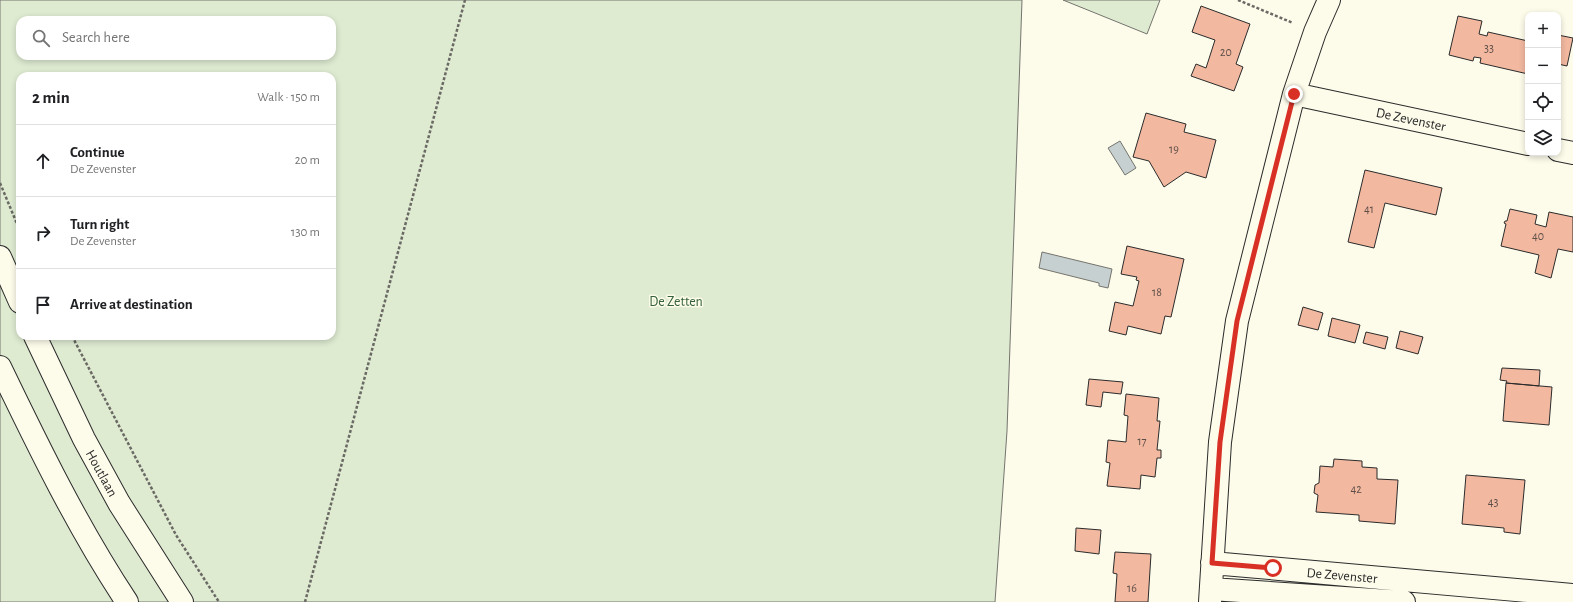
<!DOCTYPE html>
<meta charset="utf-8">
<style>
body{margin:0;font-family:"Alegreya Sans",sans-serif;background:#f6f6f6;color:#202124}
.controls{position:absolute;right:12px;top:12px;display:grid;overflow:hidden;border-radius:8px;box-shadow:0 2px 6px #0003}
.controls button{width:36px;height:36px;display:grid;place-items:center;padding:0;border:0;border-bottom:1px solid #e0e0e0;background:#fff;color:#202124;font:20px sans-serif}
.stop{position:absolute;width:12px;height:12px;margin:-9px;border:3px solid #d93025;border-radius:50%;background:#fff}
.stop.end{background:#d93025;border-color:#fff;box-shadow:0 1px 4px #0008}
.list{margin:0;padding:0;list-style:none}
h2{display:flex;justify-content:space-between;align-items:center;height:52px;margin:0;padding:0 16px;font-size:17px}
h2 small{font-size:13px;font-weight:400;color:#757577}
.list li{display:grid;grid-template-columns:26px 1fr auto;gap:12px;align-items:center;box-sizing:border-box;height:72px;padding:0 16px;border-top:1px solid #e0e0e0}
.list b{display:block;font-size:15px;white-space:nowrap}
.list p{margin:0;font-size:13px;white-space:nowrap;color:#757577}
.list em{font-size:13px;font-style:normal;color:#757577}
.icon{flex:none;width:22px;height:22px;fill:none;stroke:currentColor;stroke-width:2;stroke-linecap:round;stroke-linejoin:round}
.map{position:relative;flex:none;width:1573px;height:602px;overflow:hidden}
.search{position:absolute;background:#fff;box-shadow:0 2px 6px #0003;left:16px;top:16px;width:320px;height:44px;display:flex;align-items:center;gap:10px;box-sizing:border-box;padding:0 14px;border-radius:12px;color:#757577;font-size:15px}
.panel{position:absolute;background:#fff;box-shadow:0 2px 6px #0003;left:16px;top:72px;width:320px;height:268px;border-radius:12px}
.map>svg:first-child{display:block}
.green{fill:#deebd1;stroke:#74746e;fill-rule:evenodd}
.water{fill:#c7d0d0;stroke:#74746e}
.building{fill:#f2b8a0;stroke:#2b2b2b}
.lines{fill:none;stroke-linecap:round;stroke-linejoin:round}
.street-casing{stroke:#2b2b2b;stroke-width:24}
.primary-casing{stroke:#2b2b2b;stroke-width:24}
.path{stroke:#6a6964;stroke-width:2.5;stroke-dasharray:3 2;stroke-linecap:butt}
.street{stroke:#fdfbea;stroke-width:22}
.primary{stroke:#fdfbea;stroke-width:22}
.route{stroke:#d93025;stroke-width:5}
.labels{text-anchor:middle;stroke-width:3;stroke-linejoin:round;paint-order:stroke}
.number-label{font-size:12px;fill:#5d4e48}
.street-label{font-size:14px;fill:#2b2b2b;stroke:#fdfbea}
.park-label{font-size:14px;fill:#34623c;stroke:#fdfbea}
</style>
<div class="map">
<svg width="1573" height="602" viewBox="0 0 1573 602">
<rect width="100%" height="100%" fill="#fdfbea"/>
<path class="green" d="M0 0H1022L1007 431 995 602H0ZM20 20H332V56H20ZM20 76H332V336H20Z
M1063 0H1160L1147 34Z"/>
<path class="water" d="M1120 141 1136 168 1125 175 1108 148Z
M1042 252 1112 269 1108 288 1099 286V283L1039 268Z"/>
<path class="building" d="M1201 6 1250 24 1236 64 1243 67 1234 91 1191 76 1196 64 1206 68 1215 40 1192 32Z
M1458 16 1482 21 1479 34 1487 36 1488 32 1528 41V74L1480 63 1481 58 1474 57 1473 61 1449 55Z
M1558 35 1573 38 1567 66 1558 64Z
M1146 113 1186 124 1184 132 1216 140 1206 178 1186 172 1164 187 1149 161 1133 157Z
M1365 170 1442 188 1436 215 1385 203 1374 248 1348 242Z
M1510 209 1537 215 1535 224 1546 227 1549 212 1573 217V252L1558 249 1551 278 1535 273 1539 255 1501 246 1506 224 1504 223 1505 221H1507Z
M1127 246 1184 259 1171 317 1165 316 1161 334 1128 326 1126 335 1109 331 1115 302 1133 306 1139 281 1136 280 1137 277 1121 274Z
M1303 307 1323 313 1318 330 1298 325Z
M1332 318 1360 325 1355 343 1328 336Z
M1400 331 1423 337 1418 354 1396 348Z
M1366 332 1388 337 1385 349 1363 343Z
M1502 368 1540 370 1539 386 1506 383 1507 381 1500 380Z
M1089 379 1123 382 1121 394 1103 392 1101 407 1086 405Z
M1506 383 1552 387 1549 425 1503 421Z
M1126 394 1159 398 1157 421H1160L1157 450H1161V458H1157L1155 477 1141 475 1140 489 1107 486 1110 463 1106 462 1108 440 1126 442 1128 416 1124 415Z
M1334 459 1362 461V467L1377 468V479L1398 480 1395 524 1359 521V515L1316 512 1318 495 1314 493 1315 485 1319 483 1320 466 1333 467Z
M1466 475 1525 480 1520 534 1504 532V528L1462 524Z
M1076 528 1101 530 1099 554 1075 551Z
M1115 552 1151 554 1148 602H1115L1117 574 1113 573Z"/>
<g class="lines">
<g class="street-casing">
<path id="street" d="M1294 94 1528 144
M1558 150 1573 153
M1212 563 1573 595
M1211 589 1404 602
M1210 602 1220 442 1237 321 1294 94 1315 32 1329 0"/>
</g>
<g class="primary-casing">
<path id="primary" d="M0 257 20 302
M35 336 84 439 119 503 182 602
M0 367C39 448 78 528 127 602"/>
</g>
<path class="path" d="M1238 0 1293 23
M0 183 20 231
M72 336 176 535 219 602
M305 602 465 0"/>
<use href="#street" class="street"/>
<use href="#primary" class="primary"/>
</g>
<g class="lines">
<path class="route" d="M1273 568 1212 563 1220 442 1237 321 1294 94"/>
</g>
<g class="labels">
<g class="number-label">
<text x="1489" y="52">33</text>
<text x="1226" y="56">20</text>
<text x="1174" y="153">19</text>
<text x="1369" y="213">41</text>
<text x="1538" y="240">40</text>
<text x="1157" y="296">18</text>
<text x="1142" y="445">17</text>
<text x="1356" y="493">42</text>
<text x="1493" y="506">43</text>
<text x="1132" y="592">16</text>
</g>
<g class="street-label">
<text transform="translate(1411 119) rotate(12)" y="5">De Zevenster</text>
<text transform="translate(102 473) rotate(61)" y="5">Houtlaan</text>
<text transform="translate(1342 575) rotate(5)" y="5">De Zevenster</text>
</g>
<g class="park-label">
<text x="676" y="306">De Zetten</text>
</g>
</g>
</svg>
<div class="controls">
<button>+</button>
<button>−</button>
<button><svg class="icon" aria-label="locate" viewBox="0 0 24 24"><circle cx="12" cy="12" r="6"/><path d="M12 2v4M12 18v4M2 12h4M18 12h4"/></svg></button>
<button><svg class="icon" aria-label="layers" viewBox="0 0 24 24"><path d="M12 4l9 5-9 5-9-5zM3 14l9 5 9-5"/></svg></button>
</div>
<div class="stop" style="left:1273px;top:568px"></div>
<div class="stop end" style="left:1294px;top:94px"></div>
<div class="search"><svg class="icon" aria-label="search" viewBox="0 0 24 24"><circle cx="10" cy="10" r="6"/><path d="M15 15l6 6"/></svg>Search here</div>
<section class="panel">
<h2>2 min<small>Walk · 150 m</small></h2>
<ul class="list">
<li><svg class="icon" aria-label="ahead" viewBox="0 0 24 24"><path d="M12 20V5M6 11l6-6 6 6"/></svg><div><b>Continue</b><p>De Zevenster</p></div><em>20 m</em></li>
<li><svg class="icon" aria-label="right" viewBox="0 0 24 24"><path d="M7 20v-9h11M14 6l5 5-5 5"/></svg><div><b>Turn right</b><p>De Zevenster</p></div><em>130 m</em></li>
<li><svg class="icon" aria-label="arrive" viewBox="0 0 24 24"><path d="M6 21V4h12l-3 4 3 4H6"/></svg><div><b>Arrive at destination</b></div></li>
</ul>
</section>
</div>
